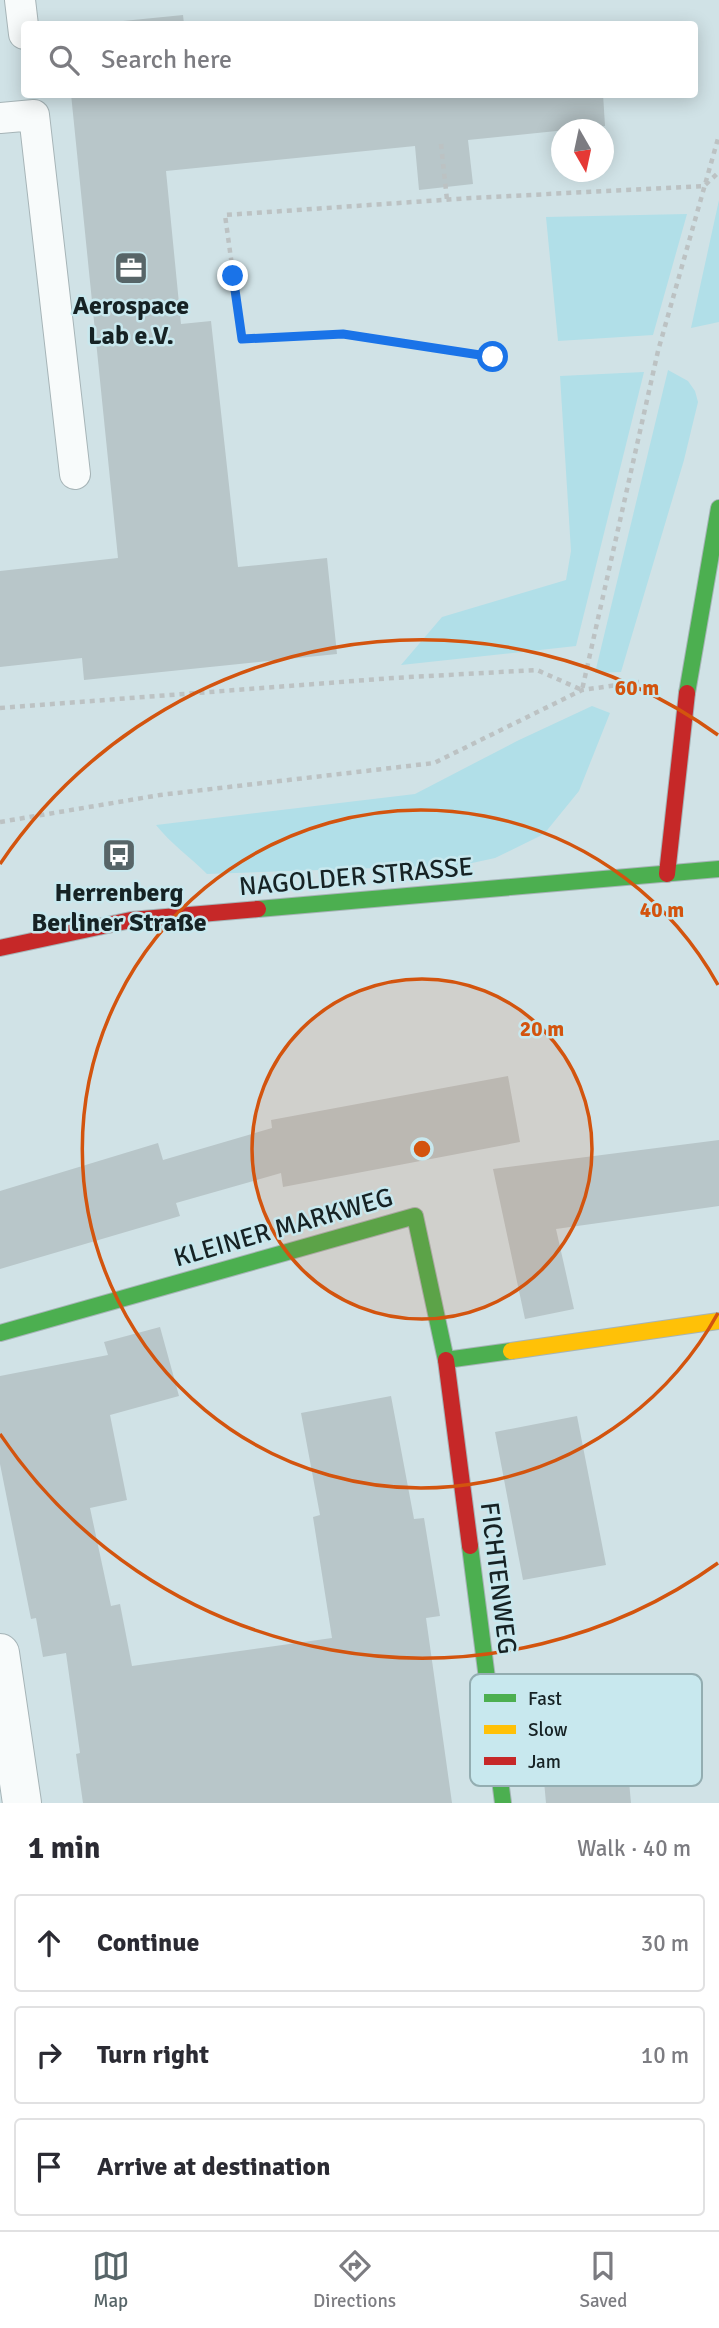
<!DOCTYPE html>
<meta charset="utf-8">
<style>
body{margin:0;font-family:Signika,sans-serif;background:#f2f2f3;color:#2b2b33}
.compass{position:absolute;left:551px;top:119px;width:63px;height:63px;border-radius:50%;background:#fff;box-shadow:0 4px 18px #0003;rotate:171deg}
.stop{position:absolute;width:21px;height:21px;margin:-16px;border:5px solid #1a73e8;border-radius:50%;background:#fff}
.stop.end{background:#1a73e8;border-color:#fff;box-shadow:0 2px 7px #0008}
.list{margin:0;padding:0;list-style:none}
h2{display:flex;justify-content:space-between;align-items:center;height:91px;margin:0;padding:0 28px;font-size:30px}
h2 small{font-size:23px;font-weight:400;color:#7c7c81}
.list li{display:grid;grid-template-columns:46px 1fr auto;gap:21px;align-items:center;box-sizing:border-box;height:98px;margin:0 14px 14px;padding:0 14px;border:2px solid #e1e1e2;border-radius:7px}
.list b{display:block;font-size:26px;white-space:nowrap}
.list em{font-size:23px;font-style:normal;color:#7c7c81}
.icon{flex:none;width:38px;height:38px;fill:none;stroke:currentColor;stroke-width:2;stroke-linecap:round;stroke-linejoin:round}
.map{position:relative;flex:none;width:719px;height:1803px;overflow:hidden}
.search{position:absolute;background:#fff;box-shadow:0 4px 18px #0003;left:21px;right:21px;top:21px;height:77px;display:flex;align-items:center;gap:18px;box-sizing:border-box;padding:0 24px;border-radius:7px;color:#7c7c81;font-size:26px}
.sheet{height:427px;background:#fff}
nav{display:flex;justify-content:space-around;align-items:center;box-sizing:border-box;height:98px;border-top:2px solid #e1e1e2;background:#fff;font-size:19px;color:#7c7c81}
nav a{display:grid;justify-items:center;gap:4px}
nav .on{color:#576568}
.map>svg:first-child{display:block}
.green{fill:#b1dfe8}
.building{fill:#b8c6c9}
.lines{fill:none;stroke-linecap:round;stroke-linejoin:round}
.lane-casing{stroke:#a6b4b7;stroke-width:32}
.street-casing{stroke:#a6b4b7;stroke-width:40}
.fast-casing{stroke:#a6b4b7;stroke-width:18}
.slow-casing{stroke:#a6b4b7;stroke-width:18}
.jam-casing{stroke:#a6b4b7;stroke-width:18}
.path{stroke:#bcc2c3;stroke-width:4.5;stroke-dasharray:5 5;stroke-linecap:butt}
.lane{stroke:#f8fbfb;stroke-width:30}
.street{stroke:#f8fbfb;stroke-width:38}
.fast{stroke:#4caf50;stroke-width:16}
.slow{stroke:#ffc107;stroke-width:16}
.jam{stroke:#c62828;stroke-width:16}
.route{stroke:#1a73e8;stroke-width:9}
.ring{fill:none;stroke:#d3540e;stroke-width:3.5}
.labels{text-anchor:middle;stroke-width:5;stroke-linejoin:round;paint-order:stroke}
.poi-label{font-size:26px;font-weight:bold;fill:#162224;stroke:#c8e8ee}
.street-label{font-size:26px;fill:#162224;stroke:#c8e8ee}
.key{fill:#c8e8ee;stroke:#93adb1;stroke-width:2}
.key-label{font-size:19px;fill:#162224}
.centre{fill:#d3540e;stroke:#c8e8ee;stroke-width:3.5}
.ring-label{font-size:21px;text-anchor:middle;font-weight:bold;fill:#d3540e;stroke:#c8e8ee;stroke-width:5;stroke-linejoin:round;paint-order:stroke}
</style>
<div class="map">
<svg width="719" height="1803" viewBox="0 0 719 1803">
<rect width="100%" height="100%" fill="#d0e2e6"/>
<path class="green" d="M719 200V322L691 328Z
M687 214 653 335 558 341 546 217Z
M668 370 688 381 695 391 698 402 684 460 621 672 595 673Z
M644 372 576 646 401 665 442 617 566 580 571 551 560 376Z
M592 706 610 713 579 791 544 834 495 858 463 865 207 874C190 857 171 844 156 825L415 794 517 741Z"/>
<path class="building" d="M183 15 184 24H93Z
M71 94H603L605 126 468 140 473 184 419 190 415 146 166 171 181 324 211 321 238 567 327 558 337 654 84 680 82 658 0 667V571L118 558Z
M508 1076 520 1142 283 1187 281 1173 176 1203 180 1216 0 1269V1191L158 1143 163 1160 272 1128 271 1120Z
M719 1140V1206L556 1229 574 1309 525 1319 493 1169Z
M160 1327 179 1396 110 1415 127 1500 90 1508 111 1606 120 1604 132 1666 332 1638 313 1517 320 1515 301 1413 391 1396 414 1519 424 1518 440 1616 426 1618 452 1803H83L76 1754 80 1753 66 1653 43 1657 36 1618 31 1619 0 1464V1376L108 1355 104 1342Z
M577 1416 606 1565 523 1580 495 1432Z
M619 1674 631 1803H546L535 1682Z"/>
<g class="lines">
<g class="lane-casing">
<path id="lane" d="M20 0 24 34
M0 118 34 115 75 474"/>
</g>
<g class="street-casing">
<path id="street" d="M0 1653 22 1803"/>
</g>
<g class="fast-casing">
<path id="fast" d="M687 693 719 508
M258 909 719 869
M0 1333 415 1216 446 1360 511 1351
M470 1546 503 1803"/>
</g>
<g class="slow-casing">
<path id="slow" d="M511 1351 719 1321"/>
</g>
<g class="jam-casing">
<path id="jam" d="M667 874 687 693
M0 948 131 920 258 909
M446 1360 470 1546"/>
</g>
<path class="path" d="M441 144 447 200
M493 357 343 334 242 339 225 215 471 198 704 186 719 172
M0 708 393 678 537 670 582 690 658 351 719 135
M0 822 160 795 434 763 582 690 639 682"/>
<use href="#lane" class="lane"/>
<use href="#street" class="street"/>
<use href="#fast" class="fast"/>
<use href="#slow" class="slow"/>
<use href="#jam" class="jam"/>
</g>
<g class="lines">
<path class="route" d="M233 276 242 339 343 334 493 357"/>
</g>
<circle cx="422" cy="1149" r="170" fill="#d3540e" fill-opacity=".12"/>
<g class="ring">
<circle cx="422" cy="1149" r="170"/>
<path d="M718 1313A339 339 0 1 1 718 985"/>
<path d="M718 1563A509 509 0 0 1 0 1434M0 864A509 509 0 0 1 718 735"/>
</g>
<defs>
<g id="office-square" transform="scale(1.75)"><rect x="-9" y="-9" width="18" height="18" rx="4" fill="#576568" stroke="#c8e8ee"/><path d="M-6-3h4V-5.5h4V-3h4V5H-6ZM-1-4.5V-3h2v-1.5ZM-6 0V1H6V0Z" fill="#fff"/></g>
<g id="bus-square" transform="scale(1.75)"><rect x="-9" y="-9" width="18" height="18" rx="4" fill="#576568" stroke="#c8e8ee"/><path d="M-5-6H5V4H4V6H2V4H-2V6H-4V4H-5ZM-3.5-4V0h7V-4ZM-3.5 1.2v1.5H-2V1.2ZM2 1.2v1.5H3.5V1.2Z" fill="#fff"/></g>
</defs>
<g fill-rule="evenodd">
<use href="#office-square" x="131" y="268"/>
<use href="#bus-square" x="119" y="855"/>
</g>
<g class="labels">
<g class="poi-label">
<text x="131" y="314">Aerospace<tspan x="131" dy="30">Lab e.V.</tspan></text>
<text x="119" y="901">Herrenberg<tspan x="119" dy="30">Berliner Straße</tspan></text>
</g>
<g class="street-label">
<text transform="translate(356 876) rotate(-5)" y="9">NAGOLDER STRASSE</text>
<text transform="translate(283 1227) rotate(-16)" y="9">KLEINER MARKWEG</text>
<text transform="translate(499 1578) rotate(83)" y="9">FICHTENWEG</text>
</g>
</g>
<rect x="470" y="1674" width="232" height="112" rx="10" class="key"/>
<rect x="484" y="1694" width="32" height="8" fill="#4caf50"/>
<rect x="484" y="1725" width="32" height="9" fill="#ffc107"/>
<rect x="484" y="1757" width="32" height="8" fill="#c62828"/>
<g class="key-label">
<text x="528" y="1705">Fast</text>
<text x="528" y="1736">Slow</text>
<text x="528" y="1768">Jam</text>
</g>
<circle cx="422" cy="1149" r="10" class="centre"/>
<g class="ring-label">
<text x="637" y="695">60 m</text>
<text x="662" y="917">40 m</text>
<text x="542" y="1036">20 m</text>
</g>
</svg>
<svg class="compass" viewBox="-18 -18 36 36"><path d="M0-13l5 13h-10z" fill="#e53935"/><path d="M0 13l5-13h-10z" fill="#7c7c81"/></svg>
<div class="stop" style="left:493px;top:357px"></div>
<div class="stop end" style="left:233px;top:276px"></div>
<div class="search"><svg class="icon" aria-label="search" viewBox="0 0 24 24"><circle cx="10" cy="10" r="6"/><path d="M15 15l6 6"/></svg>Search here</div>
</div>
<section class="sheet">
<h2>1 min<small>Walk · 40 m</small></h2>
<ul class="list">
<li><svg class="icon" aria-label="ahead" viewBox="0 0 24 24"><path d="M12 20V5M6 11l6-6 6 6"/></svg><div><b>Continue</b></div><em>30 m</em></li>
<li><svg class="icon" aria-label="right" viewBox="0 0 24 24"><path d="M7 20v-9h11M14 6l5 5-5 5"/></svg><div><b>Turn right</b></div><em>10 m</em></li>
<li><svg class="icon" aria-label="arrive" viewBox="0 0 24 24"><path d="M6 21V4h12l-3 4 3 4H6"/></svg><div><b>Arrive at destination</b></div></li>
</ul>
</section>
<nav>
<a class="on"><svg class="icon" aria-label="map" viewBox="0 0 24 24"><path d="M3 6l6-2 6 2 6-2v14l-6 2-6-2-6 2zM9 4v14M15 6v14"/></svg>Map</a>
<a><svg class="icon" aria-label="directions" viewBox="0 0 24 24"><path d="M12 3l9 9-9 9-9-9zM9 14v-3h6M13 9l2 2-2 2"/></svg>Directions</a>
<a><svg class="icon" aria-label="saved" viewBox="0 0 24 24"><path d="M7 4h10v16l-5-4-5 4z"/></svg>Saved</a>
</nav>
